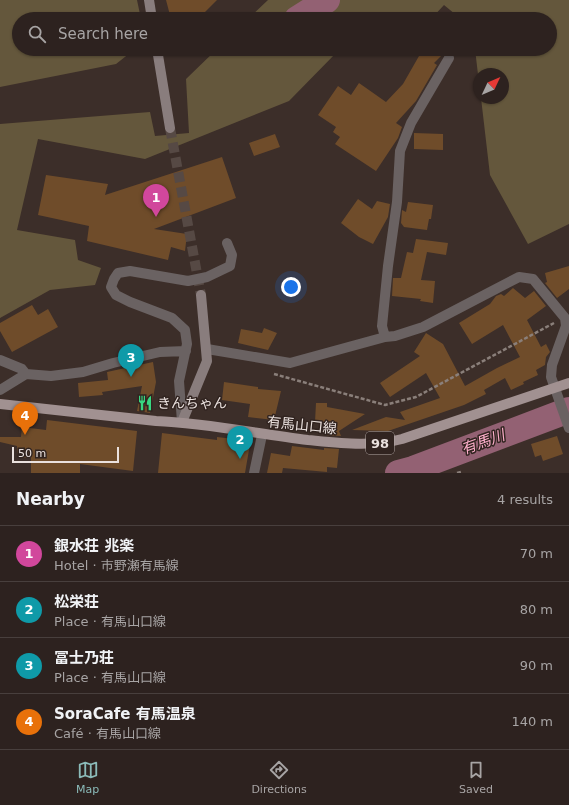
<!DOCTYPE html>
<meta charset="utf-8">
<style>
body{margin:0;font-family:"DejaVu Sans","Noto Sans JP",sans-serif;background:#352a28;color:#f1f3f6}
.compass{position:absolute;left:473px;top:68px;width:36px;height:36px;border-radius:50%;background:#2d221f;box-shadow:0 1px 3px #0004;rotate:46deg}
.scale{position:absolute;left:12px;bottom:10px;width:107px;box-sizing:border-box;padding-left:4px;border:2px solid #eae1de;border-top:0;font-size:11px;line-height:14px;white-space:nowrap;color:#eae1de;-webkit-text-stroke:3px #312420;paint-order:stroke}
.you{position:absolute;left:291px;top:287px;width:14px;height:14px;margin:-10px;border:3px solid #fff;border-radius:50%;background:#1a73e8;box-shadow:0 0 0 6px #1a73e833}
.badge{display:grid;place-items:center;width:26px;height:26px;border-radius:50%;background:#8bbbb9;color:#fff;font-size:13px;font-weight:700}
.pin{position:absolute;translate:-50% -33px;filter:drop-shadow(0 1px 2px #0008)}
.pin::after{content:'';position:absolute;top:21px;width:14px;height:12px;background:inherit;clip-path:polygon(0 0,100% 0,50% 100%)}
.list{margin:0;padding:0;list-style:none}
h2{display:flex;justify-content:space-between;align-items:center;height:52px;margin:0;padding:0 16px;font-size:17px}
h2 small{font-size:13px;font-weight:400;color:#a7a4a4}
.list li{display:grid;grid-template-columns:26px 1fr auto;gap:12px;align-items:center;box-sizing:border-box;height:56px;padding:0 16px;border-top:1px solid #483f3d}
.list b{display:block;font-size:15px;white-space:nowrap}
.list p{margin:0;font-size:13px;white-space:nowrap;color:#a7a4a4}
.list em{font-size:13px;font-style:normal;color:#a7a4a4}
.icon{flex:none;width:22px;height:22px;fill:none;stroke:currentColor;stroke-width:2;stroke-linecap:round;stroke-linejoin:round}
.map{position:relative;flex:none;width:569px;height:473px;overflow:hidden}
.search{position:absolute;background:#2d221f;box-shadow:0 1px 3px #0004;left:12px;right:12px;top:12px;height:44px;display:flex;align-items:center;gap:10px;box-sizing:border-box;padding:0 14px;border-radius:22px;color:#a7a4a4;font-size:15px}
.sheet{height:276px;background:#2d221f}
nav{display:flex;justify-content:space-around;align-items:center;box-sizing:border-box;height:56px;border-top:1px solid #483f3d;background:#2d221f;font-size:11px;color:#a7a4a4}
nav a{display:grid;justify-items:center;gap:2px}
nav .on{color:#8bbbb9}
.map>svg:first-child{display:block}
.green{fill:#64573c}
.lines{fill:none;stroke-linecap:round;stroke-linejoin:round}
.river{stroke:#936173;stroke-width:26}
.building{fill:#6f4c2a}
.secondary-tunnel{stroke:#564944;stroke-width:10;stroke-dasharray:10 5;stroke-linecap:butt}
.path{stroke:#8a7f7a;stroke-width:2.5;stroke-dasharray:4 2;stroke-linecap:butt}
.minor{stroke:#6a6262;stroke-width:10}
.tertiary{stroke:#6a6262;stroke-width:10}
.secondary{stroke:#897d7d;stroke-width:10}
.primary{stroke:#a19191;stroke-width:10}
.labels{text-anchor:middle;stroke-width:3;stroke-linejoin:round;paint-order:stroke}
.shield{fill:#312420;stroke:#b2a8a5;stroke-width:1}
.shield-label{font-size:13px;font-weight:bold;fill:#eae1de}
.poi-label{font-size:14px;fill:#eae1de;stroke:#312420;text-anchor:start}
.street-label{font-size:14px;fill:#eae1de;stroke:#312420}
.water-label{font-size:15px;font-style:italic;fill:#feafcb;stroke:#312420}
</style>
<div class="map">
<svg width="569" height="473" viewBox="0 0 569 473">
<rect width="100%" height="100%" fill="#3c2e29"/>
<path class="green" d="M0 0H137L141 19H19V49H135L116 64 0 87Z
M268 0H569V224L528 244 490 175 481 98H503V74H479V83L475 49H550V19H461L444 5 431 19H248Z
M217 49H358L336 53 289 101 145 159 38 139 17 230 75 240 78 260 101 268 95 285 50 290 0 318V124L150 112 155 136 189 133 186 79Z"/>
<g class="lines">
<path class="river" d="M297 19 327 0
M398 473 413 469 569 410"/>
</g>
<path class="building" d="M166 0H217L198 19H171Z
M423 49H448L434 63 437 65 416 101 396 123 402 127 398 138 376 171 335 144 340 137 333 132 336 127 318 115 338 86 351 95 359 83 386 102 403 84Z
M414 133 443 134V150L414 149Z
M275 134 280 147 254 156 249 143Z
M222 157 236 198 154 229 187 234 185 251 171 247 168 260 87 241 89 226 38 215 46 175 108 184 105 195Z
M358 199 372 209 377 201 390 204 388 217 373 244 359 237 341 223Z
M408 202 433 205 431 219H429L427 230 404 227 401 223 402 210 406 212Z
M416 239 448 243 446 255 427 252 421 280 435 281 433 303 420 301 421 299 392 296 393 278H401L407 252 413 253Z
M569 266V289L557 298 545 283 547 282 545 273Z
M513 288 525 298 534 291 546 306 527 320 541 347 546 344 550 352 546 357 545 365 536 370 538 375 523 382 524 384 511 390 505 378 484 390 486 394 464 405 388 431 352 430 386 417 405 420 400 412 440 398 426 373 390 397 380 383 420 356 414 352 426 333 443 344 465 386 497 368 520 357 503 325 472 344 459 323 490 304 496 296 501 294 504 296Z
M32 305 38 315 48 309 58 327 12 352 0 331V323Z
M264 328 277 333 268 350 238 343 241 329 262 333Z
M153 362 156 382 150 413 137 411 142 386 102 392 103 395 79 397 78 383 108 380 107 372Z
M224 382 258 387V389L281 391 274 420 248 417 250 404 222 400Z
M316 403H327V407L365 414 339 431 341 436 325 435V423L315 422Z
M47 420 137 431 133 471 80 464V473H31V458L18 457 17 446 0 442V437H21L22 427 46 430Z
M162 433 217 440V437L234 439V441L250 444 245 473H158Z
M557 436 563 454 543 461 541 455 535 457 531 444Z
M292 446 324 450V448L339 449 337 468 327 467V472L283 468 282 473H267L271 453 290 456Z"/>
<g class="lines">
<path class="secondary-tunnel" d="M170 128 201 295"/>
<path class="path" d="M274 374 385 405 416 397 554 323
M457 473 461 472"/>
<path class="minor" d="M385 337 382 326 388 266 397 202 400 151 411 123 449 58
M207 349 290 363 385 337 395 336 423 327 519 277 533 279 565 318 566 326 552 365 551 377 569 428
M0 360 22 369 26 374 51 376 83 372 113 363 160 352 186 351
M0 390 26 374
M182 422 179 381 187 344 185 330 172 318 130 302 116 295 111 287 114 279 118 273 130 271 188 281 207 277 230 266 232 255 227 243"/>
<path class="tertiary" d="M254 473 262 435"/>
<path class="secondary" d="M149 0 152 19
M157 49 170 128
M182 422 207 361 201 295"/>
<path class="primary" d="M0 404 156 421C207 423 258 434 308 440 340 443 372 447 402 439L569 383"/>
</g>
<defs>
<g id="restaurant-bare" transform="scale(1.2)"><path d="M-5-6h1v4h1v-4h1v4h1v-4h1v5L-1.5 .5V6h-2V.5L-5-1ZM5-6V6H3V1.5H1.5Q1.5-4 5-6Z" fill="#38d880" stroke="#312420" stroke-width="2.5" paint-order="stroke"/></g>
</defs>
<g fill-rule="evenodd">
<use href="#restaurant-bare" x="145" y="403"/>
</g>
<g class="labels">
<rect class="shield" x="366" y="432" width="28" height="22" rx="3"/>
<g class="shield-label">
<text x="380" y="448">98</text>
</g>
<g class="poi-label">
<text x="157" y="408">きんちゃん</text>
</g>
<g class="street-label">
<text transform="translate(302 425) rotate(6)" y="5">有馬山口線</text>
</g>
<g class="water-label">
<text transform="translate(483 442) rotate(-20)" y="5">有馬川</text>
</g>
</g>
</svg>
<svg class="compass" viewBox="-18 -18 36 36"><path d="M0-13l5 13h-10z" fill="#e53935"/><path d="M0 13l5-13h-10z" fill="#a7a4a4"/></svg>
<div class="scale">50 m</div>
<div class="you"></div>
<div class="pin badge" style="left:156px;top:217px;background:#d1479c">1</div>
<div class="pin badge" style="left:240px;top:459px;background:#0f9aa8">2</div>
<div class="pin badge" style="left:131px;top:377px;background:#0f9aa8">3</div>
<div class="pin badge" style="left:25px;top:435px;background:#e8710a">4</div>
<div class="search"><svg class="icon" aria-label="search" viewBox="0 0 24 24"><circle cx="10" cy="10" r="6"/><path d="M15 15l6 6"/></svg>Search here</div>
</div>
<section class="sheet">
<h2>Nearby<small>4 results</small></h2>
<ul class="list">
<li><span class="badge" style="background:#d1479c">1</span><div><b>銀水荘 兆楽</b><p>Hotel · 市野瀬有馬線</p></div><em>70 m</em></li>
<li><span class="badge" style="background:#0f9aa8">2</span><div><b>松栄荘</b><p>Place · 有馬山口線</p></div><em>80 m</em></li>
<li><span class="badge" style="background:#0f9aa8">3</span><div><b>冨士乃荘</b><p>Place · 有馬山口線</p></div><em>90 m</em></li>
<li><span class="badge" style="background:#e8710a">4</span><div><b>SoraCafe 有馬温泉</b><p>Café · 有馬山口線</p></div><em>140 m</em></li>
</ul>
</section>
<nav>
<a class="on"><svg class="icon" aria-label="map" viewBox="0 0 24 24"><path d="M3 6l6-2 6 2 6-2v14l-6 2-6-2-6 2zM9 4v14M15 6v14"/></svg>Map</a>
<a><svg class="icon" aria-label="directions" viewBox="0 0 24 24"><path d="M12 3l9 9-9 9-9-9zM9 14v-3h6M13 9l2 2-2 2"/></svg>Directions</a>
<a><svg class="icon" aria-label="saved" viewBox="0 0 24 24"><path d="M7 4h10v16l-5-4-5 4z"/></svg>Saved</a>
</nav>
